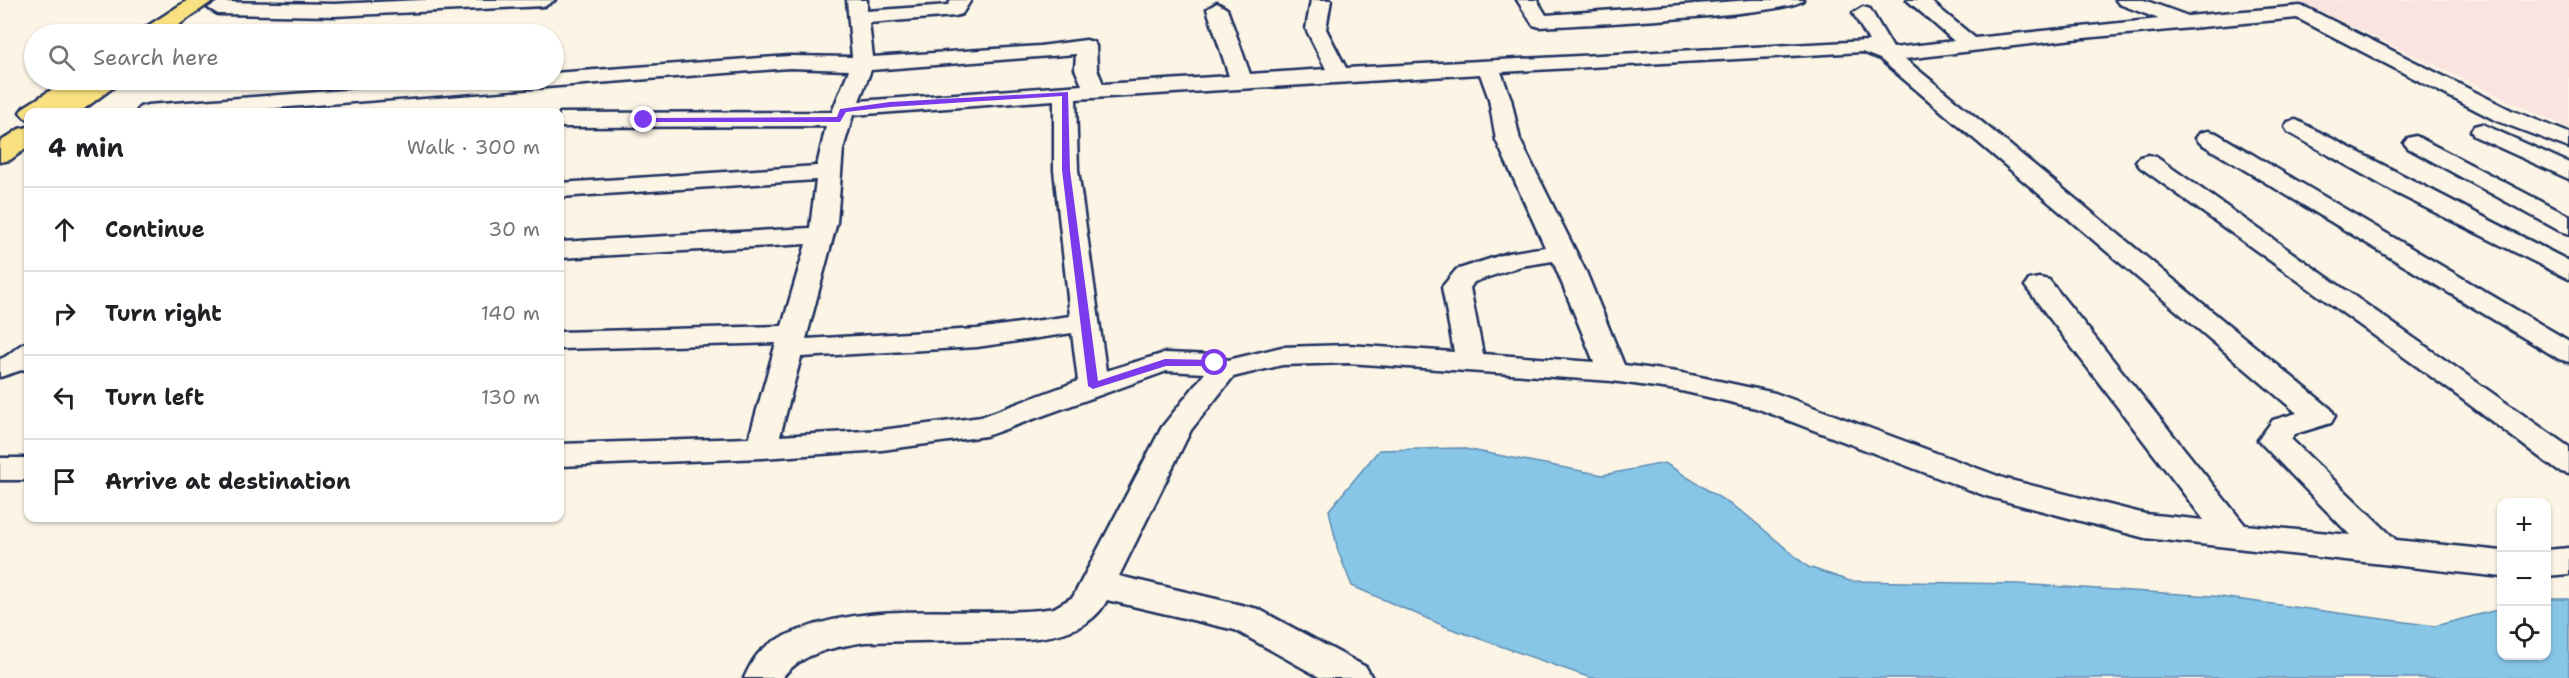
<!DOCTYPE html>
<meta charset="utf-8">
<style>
body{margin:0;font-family:"Shantell Sans",sans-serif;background:#f6f6f6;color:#202124}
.controls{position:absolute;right:18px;bottom:18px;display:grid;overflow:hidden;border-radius:12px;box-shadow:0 2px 4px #0004}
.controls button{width:54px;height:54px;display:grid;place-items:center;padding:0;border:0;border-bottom:2px solid #e0e0e0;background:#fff;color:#202124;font:30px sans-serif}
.stop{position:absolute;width:18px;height:18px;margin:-14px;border:4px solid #7c3aed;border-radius:50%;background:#fff}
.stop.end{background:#7c3aed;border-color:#fff;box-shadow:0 2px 6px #0008}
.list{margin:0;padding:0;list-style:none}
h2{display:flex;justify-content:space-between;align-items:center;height:78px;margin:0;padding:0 24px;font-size:26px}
h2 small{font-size:20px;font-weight:400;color:#757577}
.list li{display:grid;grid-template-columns:39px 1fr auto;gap:18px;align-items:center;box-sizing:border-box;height:84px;padding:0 24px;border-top:2px solid #e0e0e0}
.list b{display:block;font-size:22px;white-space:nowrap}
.list em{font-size:20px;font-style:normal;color:#757577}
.icon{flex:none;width:33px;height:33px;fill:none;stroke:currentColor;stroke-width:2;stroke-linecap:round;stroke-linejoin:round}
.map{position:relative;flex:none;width:2569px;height:678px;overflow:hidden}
.search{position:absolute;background:#fff;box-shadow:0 2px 4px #0004;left:24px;top:24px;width:540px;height:66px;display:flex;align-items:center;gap:15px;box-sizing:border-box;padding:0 21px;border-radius:33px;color:#757577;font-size:22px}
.panel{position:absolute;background:#fff;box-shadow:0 2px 4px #0004;left:24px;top:108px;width:540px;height:414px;border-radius:12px}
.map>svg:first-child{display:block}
.built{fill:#fae4df}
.water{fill:#88c6e8;stroke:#5c8ab1;stroke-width:1.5}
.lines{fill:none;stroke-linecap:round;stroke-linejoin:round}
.minor-casing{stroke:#1b2f5e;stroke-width:5}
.major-casing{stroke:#1b2f5e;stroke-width:5}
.minor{fill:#fcf5e5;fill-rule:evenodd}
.major{fill:#f9e181;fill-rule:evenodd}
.route{fill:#7c3aed}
</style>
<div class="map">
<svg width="2569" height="678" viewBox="0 0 2569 678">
<rect width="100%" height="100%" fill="#fcf5e5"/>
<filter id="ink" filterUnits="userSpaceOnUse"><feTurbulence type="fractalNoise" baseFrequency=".0167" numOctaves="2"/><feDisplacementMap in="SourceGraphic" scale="12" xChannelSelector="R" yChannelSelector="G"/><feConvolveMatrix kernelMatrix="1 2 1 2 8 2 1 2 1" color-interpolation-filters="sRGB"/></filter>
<g filter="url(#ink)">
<path class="built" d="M2297 0H2569V128L2535 113Z"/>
<path class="water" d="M1460 448 1603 475 1665 463 1744 513 1808 567 1850 581 2017 584 2213 596 2435 626 2501 609 2502 656H2546L2547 599H2569V678H1591L1449 628 1352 586 1338 551 1329 510 1379 450Z"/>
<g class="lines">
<g class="minor-casing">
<path id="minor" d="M422 0H555L545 6 334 16 218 14 208 8 218 2 334 4Z
M847 0H867V11L948 5 951 0H971L962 14 955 16 869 23 873 57 1040 46 1086 40 1093 42 1096 46 1097 69 1103 84 1229 76 1207 9 1217 3 1227 9 1250 74 1326 69 1306 29 1311 0H1331L1326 29 1346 68 1869 41 1853 13 1863 7 1870 9 1893 48 1954 41 1907 0H1929L1975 38 2159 19 2119 4 2116 0H2144L2188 16 2300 6 2307 8 2511 110 2569 133V148L2495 120 2297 18 2073 39 1905 59 2331 409 2335 416 2331 423 2295 434 2291 439 2396 540 2502 551V577L2145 538 1986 496 1756 408 1677 390 1612 381 1348 363 1282 365 1233 377 1191 430 1119 576 1258 609 1366 667 1372 678H1321L1235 630 1107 600C1092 629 1059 636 1028 639L865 642C836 647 801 652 782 678H744C749 668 753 658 761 651 771 641 784 636 797 631 875 600 959 617 1040 610L1054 608 1073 597 1162 427 1205 373 1167 371 986 436 882 450 762 458 560 466V444L749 438 776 343 560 349V332L782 326 806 244 560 258V242L810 228 816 180 560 197V183L817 166 826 126 560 127V113L832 112 849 70 789 68 225 112H137L140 107 148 105 475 80H554V73L789 56 852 57ZM1862 52 1880 59 2297 413 2273 420 2258 440 2350 535 2245 525 2049 280 2039 278 2029 280 2025 286 2204 520 2145 514 2006 479 1775 393 1677 372 1624 365 1586 272 1520 140 1511 99 1501 72ZM1076 54 1075 69 1082 85 859 101 871 70ZM1480 74 1489 99 1496 140 1545 247 1508 253 1456 270 1442 287 1454 352 1348 345 1282 347 1228 360 1214 355 1165 353 1106 371 1078 170 1076 99ZM1054 100V170L1070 316 977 329 806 339 837 222 843 149 853 115ZM1553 261 1594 362 1483 354 1470 288 1474 282 1521 266ZM1072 333 1078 381 981 417 882 430 780 436 801 357 977 347Z
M1517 0H1537L1546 15 1751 0H1803C1792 15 1573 25 1540 27L1533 25Z
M2296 120 2569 261V279L2394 192 2288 132 2285 127 2288 122Z
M2482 124 2569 163V179L2474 136 2471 131 2474 126Z
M2208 131 2216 133 2569 341V362L2559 359 2200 143 2196 138 2200 133Z
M2416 136 2569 216V234L2560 231 2408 148 2404 143 2408 138Z
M2148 155 2156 157 2569 447V474L2558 471 2454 393 2140 167 2136 162 2140 157Z
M28 342V368L0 377V359C11 356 16 345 28 342Z
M0 458H28V480H0Z
M2569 548V574L2546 576V550Z"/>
</g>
<g class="major-casing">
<path id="major" d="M188 0H214L166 34H140L143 29Z
M67 80H123L80 112H58L55 109 50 112H28V119L24 117 20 112 24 107Z
M28 127V147L10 160 0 162V142L19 129Z"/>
</g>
<use href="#minor" class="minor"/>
<use href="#major" class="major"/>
</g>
</g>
<path class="route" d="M1068 92 1070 170 1098 381 1165 359 1215 360 1218 361V366H1166L1093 389 1088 386 1062 170V96L890 107 846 112 840 122H644L640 120 644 118 837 117 840 109 890 102Z"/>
</svg>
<div class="controls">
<button>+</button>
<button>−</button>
<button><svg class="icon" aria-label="locate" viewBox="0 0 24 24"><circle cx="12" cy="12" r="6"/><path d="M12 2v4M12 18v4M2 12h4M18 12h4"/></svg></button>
</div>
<div class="stop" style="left:1215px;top:363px"></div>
<div class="stop end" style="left:644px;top:120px"></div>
<div class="search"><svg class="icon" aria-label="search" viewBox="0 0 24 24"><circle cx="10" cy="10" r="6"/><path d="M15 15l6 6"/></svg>Search here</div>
<section class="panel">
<h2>4 min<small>Walk · 300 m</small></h2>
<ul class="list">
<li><svg class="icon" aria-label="ahead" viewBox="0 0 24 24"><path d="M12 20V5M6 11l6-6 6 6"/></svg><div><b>Continue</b></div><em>30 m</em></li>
<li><svg class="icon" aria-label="right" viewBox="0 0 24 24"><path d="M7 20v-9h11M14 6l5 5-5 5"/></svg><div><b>Turn right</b></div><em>140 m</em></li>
<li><svg class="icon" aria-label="left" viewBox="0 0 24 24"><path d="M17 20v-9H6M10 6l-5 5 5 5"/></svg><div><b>Turn left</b></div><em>130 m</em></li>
<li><svg class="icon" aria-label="arrive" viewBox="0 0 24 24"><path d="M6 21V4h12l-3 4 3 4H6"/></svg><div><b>Arrive at destination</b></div></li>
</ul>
</section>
</div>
